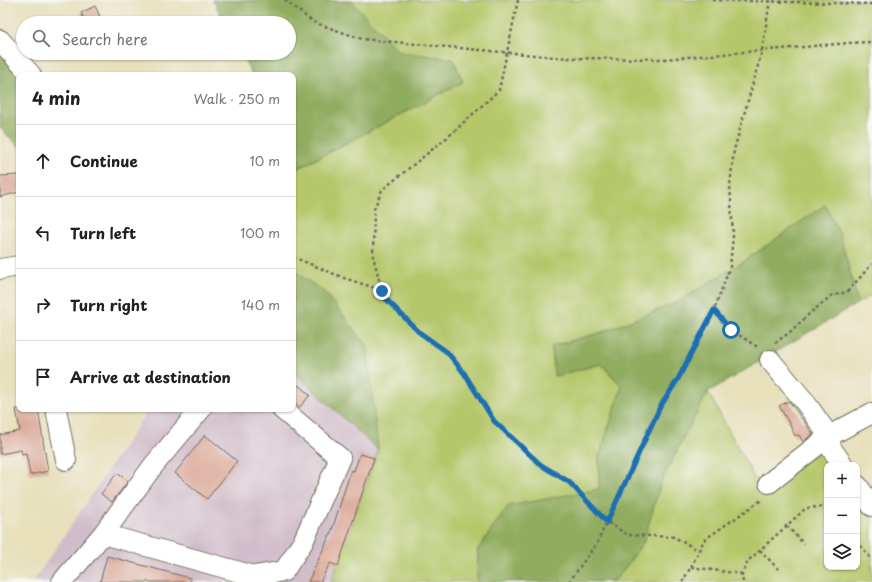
<!DOCTYPE html>
<meta charset="utf-8">
<style>
body{margin:0;font-family:"Playpen Sans",sans-serif;background:#f2f2f2;color:#202124}
.controls{position:absolute;right:12px;bottom:12px;display:grid;overflow:hidden;border-radius:8px;box-shadow:0 1px 3px #0004}
.controls button{width:36px;height:36px;display:grid;place-items:center;padding:0;border:0;border-bottom:1px solid #e0e0e0;background:#fff;color:#202124;font:20px sans-serif}
.stop{position:absolute;width:12px;height:12px;margin:-9px;border:3px solid #1f6fb2;border-radius:50%;background:#fff}
.stop.end{background:#1f6fb2;border-color:#fff;box-shadow:0 1px 4px #0008}
.list{margin:0;padding:0;list-style:none}
h2{display:flex;justify-content:space-between;align-items:center;height:52px;margin:0;padding:0 16px;font-size:17px}
h2 small{font-size:13px;font-weight:400;color:#757577}
.list li{display:grid;grid-template-columns:26px 1fr auto;gap:12px;align-items:center;box-sizing:border-box;height:72px;padding:0 16px;border-top:1px solid #e0e0e0}
.list b{display:block;font-size:15px;white-space:nowrap}
.list em{font-size:13px;font-style:normal;color:#757577}
.icon{flex:none;width:22px;height:22px;fill:none;stroke:currentColor;stroke-width:2;stroke-linecap:round;stroke-linejoin:round}
.map{position:relative;flex:none;width:872px;height:582px;overflow:hidden}
.search{position:absolute;background:#fff;box-shadow:0 1px 3px #0004;left:16px;top:16px;width:280px;height:44px;display:flex;align-items:center;gap:10px;box-sizing:border-box;padding:0 14px;border-radius:22px;color:#757577;font-size:15px}
.panel{position:absolute;background:#fff;box-shadow:0 1px 3px #0004;left:16px;top:72px;width:280px;height:340px;border-radius:8px}
.map>svg:first-child{display:block}
.industrial{fill:#d1bdca}
.green{fill:#b5c76b;stroke:#70794b}
.forest{fill:#90ac5f;stroke:#5e6c45}
.building{fill:#dba998}
.lines{fill:none;stroke-linecap:round;stroke-linejoin:round}
.minor-casing{stroke:#6d6a5d;stroke-width:22}
.path{stroke:#6d6a5d;stroke-width:2.5;stroke-dasharray:3 3;stroke-linecap:butt}
.minor{stroke:#fff;stroke-width:20}
.route{stroke:#1f6fb2;stroke-width:5}
</style>
<div class="map">
<svg width="872" height="582" viewBox="0 0 872 582">
<rect width="100%" height="100%" fill="#f6f6f2"/>
<filter id="ink" filterUnits="userSpaceOnUse"><feTurbulence type="fractalNoise" baseFrequency=".025" numOctaves="2"/><feDisplacementMap in="SourceGraphic" scale="8" xChannelSelector="R" yChannelSelector="G"/><feConvolveMatrix kernelMatrix="1 2 1 2 8 2 1 2 1" color-interpolation-filters="sRGB"/></filter>
<filter id="wash" filterUnits="userSpaceOnUse"><feTurbulence type="fractalNoise" baseFrequency=".012" numOctaves="4" result="noise"/><feDisplacementMap in="SourceGraphic" scale="16" xChannelSelector="R" yChannelSelector="G"/><feGaussianBlur stdDeviation="0.9" result="paint"/><feColorMatrix in="noise" values="0 0 0 0 0 0 0 0 0 0 0 0 0 0 0 0 0 1.4 0 .05"/><feComposite in="paint" operator="in"/></filter>
<g filter="url(#wash)">
<rect width="100%" height="100%" fill="#e7e0bb"/>
<path class="industrial" d="M293 371 378 450 331 582H33L149 409H293Z"/>
<path class="green" d="M368 0H872V295L858 303 840 235 825 205 743 262 676 303 600 333 552 346 554 376 601 364 622 386 599 457V489L508 507 478 549 477 582H331L378 450 367 346 325 293 293 270V171L463 82 453 59 399 52 351 1Z
M708 392 761 490 824 448 837 465H827V567H857V491L872 513V582H610L618 577 643 543 661 482 682 440Z"/>
<path class="forest" d="M213 0 351 1 399 52 453 59 463 82 293 171V75H252L241 53H289V23H225Z
M0 53 19 76V147L0 128Z
M825 205 840 235 858 303 708 392 682 440 661 482 643 543 618 577 610 582H477L478 549 508 506 599 489V457L622 386 601 364 554 376 552 346 600 333 676 303 743 262Z
M293 270 325 293 367 345 378 450 293 371Z"/>
<g id="blocks">
<path class="building" d="M95 6 101 19 93 23H86L81 13Z
M19 175V192L0 197V176Z
M293 381 310 395 300 407 293 401Z
M789 401 813 434 803 442 799 435 795 436 789 423 779 406Z
M16 409H38L48 471 30 475 26 453 22 454 21 450 0 454V435L20 431Z
M205 435 237 461 207 499 175 473Z
M360 454 374 458 338 566 330 563 320 582H308L332 530 351 470 354 471Z
M117 473 128 481 112 502 101 494Z
M107 556 190 578V582H100Z"/>
</g>
</g>
<g filter="url(#ink)">
<use href="#blocks" fill-opacity="0" stroke="#6d6a5d" stroke-width="1"/>
<g class="lines">
<g class="minor-casing">
<path id="minor" d="M0 40 31 75
M0 269 19 266
M56 409 66 460
M843 465 831 448 829 436 872 413
M769 483 829 436 805 402 770 360
M857 485 872 506
M103 534 153 466 201 409
M62 582 103 534 254 576 284 571 303 542 340 458 282 409"/>
</g>
<path class="path" d="M285 0 313 22 362 39 567 58 665 59 849 43 872 42
M518 0 499 90 449 136 382 190 374 209 373 256 383 295 419 333 447 352 464 373 494 421 541 465 569 481 607 522 628 535 674 537 698 550
M713 0 872 4
M293 257 344 278 381 290
M714 310 731 330 759 348
M775 343 789 333 809 314 831 296 847 292 872 264
M787 526 804 544
M857 541 872 560
M760 550 778 569
M691 567 704 540 763 499
M569 582 597 543 660 407 678 379 714 310 730 267 733 236 730 185 734 150 762 51 770 0
M682 582 691 567 742 574
M743 582 742 574 748 561 806 508 821 507 827 510"/>
<use href="#minor" class="minor"/>
</g>
</g>
<g class="lines" filter="url(#ink)">
<path class="route" d="M382 291V295L419 332 447 352 464 373 494 421 541 465 569 482 607 522 660 407 678 379 714 310 731 330"/>
</g>
</svg>
<div class="controls">
<button>+</button>
<button>−</button>
<button><svg class="icon" aria-label="layers" viewBox="0 0 24 24"><path d="M12 4l9 5-9 5-9-5zM3 14l9 5 9-5"/></svg></button>
</div>
<div class="stop" style="left:731px;top:330px"></div>
<div class="stop end" style="left:382px;top:291px"></div>
<div class="search"><svg class="icon" aria-label="search" viewBox="0 0 24 24"><circle cx="10" cy="10" r="6"/><path d="M15 15l6 6"/></svg>Search here</div>
<section class="panel">
<h2>4 min<small>Walk · 250 m</small></h2>
<ul class="list">
<li><svg class="icon" aria-label="ahead" viewBox="0 0 24 24"><path d="M12 20V5M6 11l6-6 6 6"/></svg><div><b>Continue</b></div><em>10 m</em></li>
<li><svg class="icon" aria-label="left" viewBox="0 0 24 24"><path d="M17 20v-9H6M10 6l-5 5 5 5"/></svg><div><b>Turn left</b></div><em>100 m</em></li>
<li><svg class="icon" aria-label="right" viewBox="0 0 24 24"><path d="M7 20v-9h11M14 6l5 5-5 5"/></svg><div><b>Turn right</b></div><em>140 m</em></li>
<li><svg class="icon" aria-label="arrive" viewBox="0 0 24 24"><path d="M6 21V4h12l-3 4 3 4H6"/></svg><div><b>Arrive at destination</b></div></li>
</ul>
</section>
</div>
